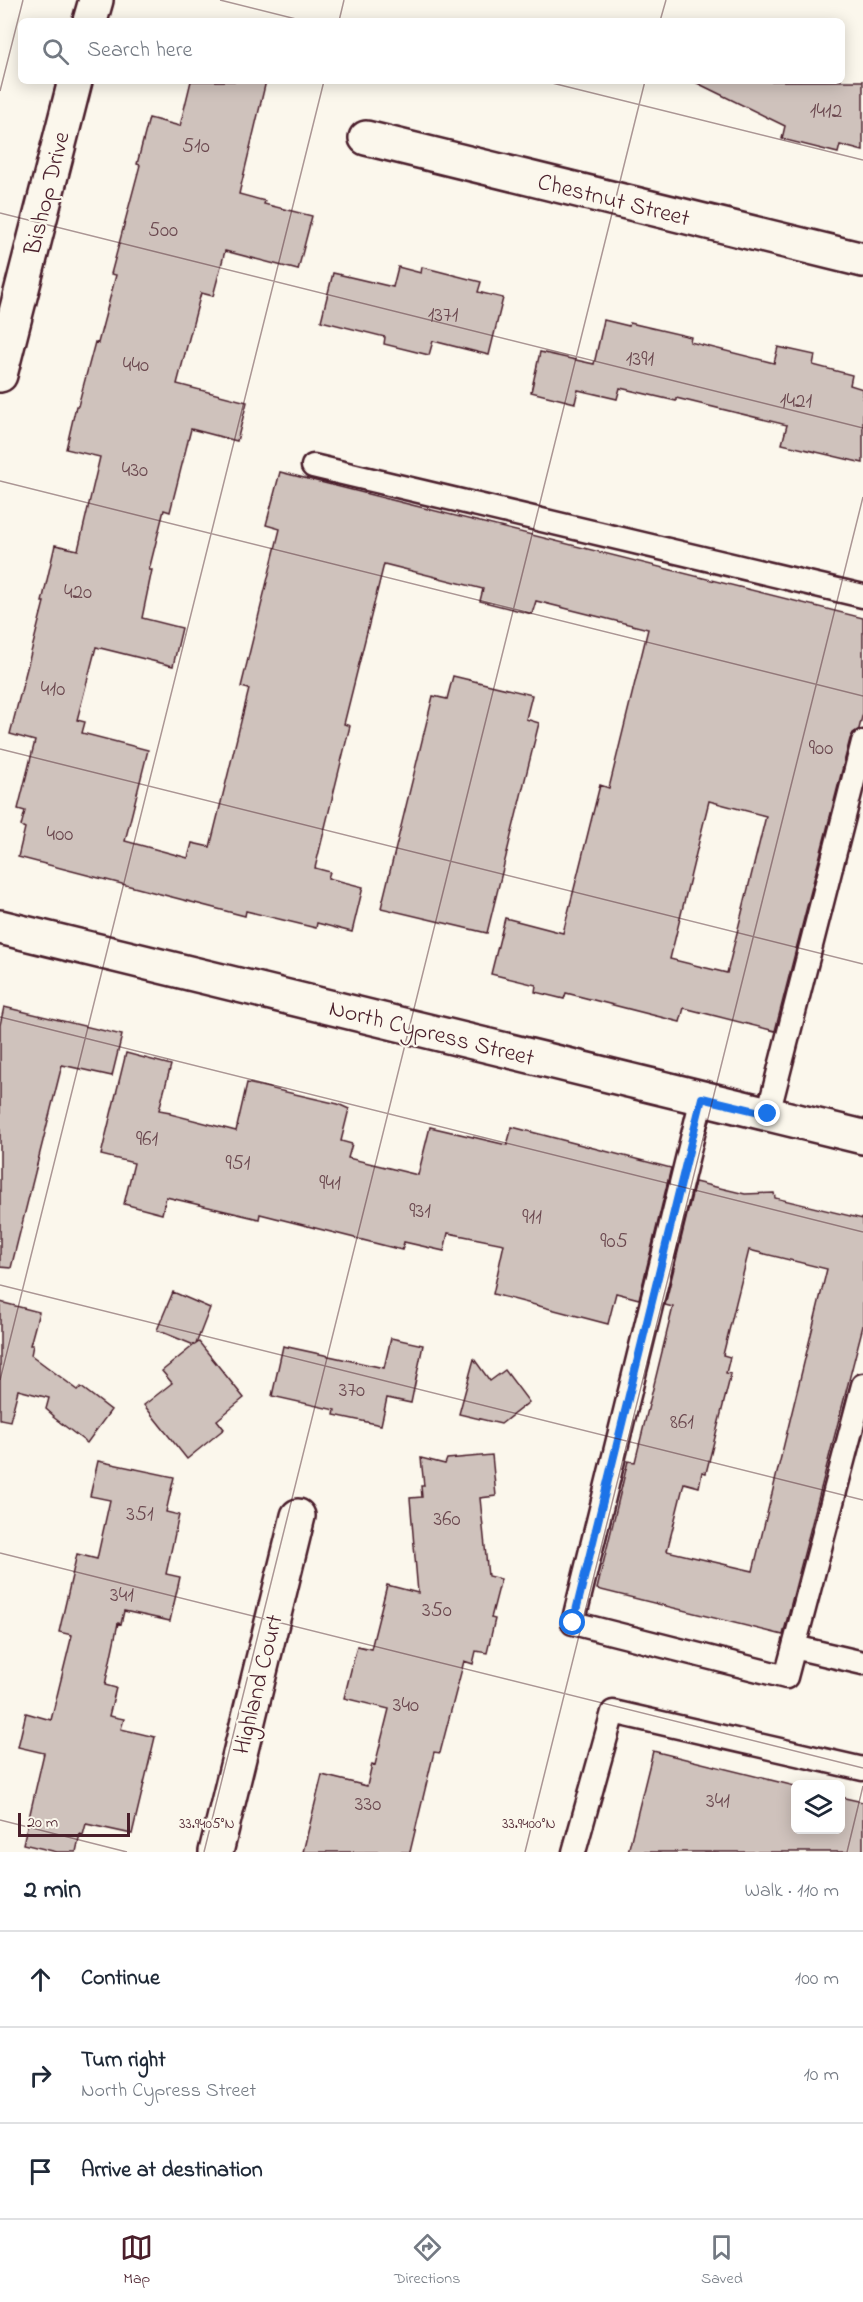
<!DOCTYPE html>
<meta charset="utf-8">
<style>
body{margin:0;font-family:"Indie Flower",sans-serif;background:#f2f2f3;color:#1f2937}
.controls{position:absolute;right:18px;bottom:18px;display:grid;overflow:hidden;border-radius:9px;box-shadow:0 3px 15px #0003}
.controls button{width:54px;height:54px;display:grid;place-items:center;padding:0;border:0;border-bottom:2px solid #e0e1e3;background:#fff;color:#1f2937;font:30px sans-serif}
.scale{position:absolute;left:18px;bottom:15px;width:112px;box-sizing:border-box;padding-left:6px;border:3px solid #4a1f2b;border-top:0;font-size:16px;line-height:21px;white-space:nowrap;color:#4a1f2b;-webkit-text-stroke:4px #fbf7ec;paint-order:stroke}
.stop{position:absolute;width:18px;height:18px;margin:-14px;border:4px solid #1a73e8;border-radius:50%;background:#fff}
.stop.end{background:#1a73e8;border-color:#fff;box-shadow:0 2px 6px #0008}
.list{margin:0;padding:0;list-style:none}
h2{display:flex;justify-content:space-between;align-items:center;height:78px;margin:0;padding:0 24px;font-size:26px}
h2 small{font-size:20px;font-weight:400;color:#747a83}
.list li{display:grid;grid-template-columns:39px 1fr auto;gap:18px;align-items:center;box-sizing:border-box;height:96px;padding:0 24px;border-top:2px solid #e0e1e3}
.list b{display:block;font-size:22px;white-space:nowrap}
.list p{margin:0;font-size:20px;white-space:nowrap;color:#747a83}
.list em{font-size:20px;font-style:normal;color:#747a83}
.icon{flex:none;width:33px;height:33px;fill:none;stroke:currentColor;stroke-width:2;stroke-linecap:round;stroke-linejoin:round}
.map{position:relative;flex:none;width:863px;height:1852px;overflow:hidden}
.search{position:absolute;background:#fff;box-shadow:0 3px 15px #0003;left:18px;right:18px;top:18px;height:66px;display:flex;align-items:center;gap:15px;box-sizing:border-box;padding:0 21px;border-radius:9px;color:#747a83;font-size:22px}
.sheet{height:366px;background:#fff}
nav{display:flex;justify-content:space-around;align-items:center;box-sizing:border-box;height:84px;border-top:2px solid #e0e1e3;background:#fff;font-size:16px;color:#747a83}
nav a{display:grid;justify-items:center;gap:3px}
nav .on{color:#4a1f2b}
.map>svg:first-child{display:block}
.building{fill:#cfc2bc;stroke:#4a1f2b;stroke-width:1.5;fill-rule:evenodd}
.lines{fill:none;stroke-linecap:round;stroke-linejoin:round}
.service-casing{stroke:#4a1f2b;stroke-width:27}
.minor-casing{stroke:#4a1f2b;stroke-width:38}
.tertiary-casing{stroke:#4a1f2b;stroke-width:38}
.service{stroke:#fbf7ec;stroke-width:22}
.minor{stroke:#fbf7ec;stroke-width:33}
.tertiary{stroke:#fbf7ec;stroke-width:33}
.route{stroke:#1a73e8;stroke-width:8}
.ticks{fill:none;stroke:#4a1f2b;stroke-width:1.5;stroke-opacity:0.45}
.labels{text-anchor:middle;stroke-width:4.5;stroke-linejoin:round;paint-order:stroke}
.number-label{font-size:21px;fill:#6b484f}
.street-label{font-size:24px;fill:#4a1f2b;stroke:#fbf7ec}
.ticks-label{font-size:15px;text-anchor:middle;fill:#4a1f2b;stroke:#fbf7ec;stroke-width:4.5;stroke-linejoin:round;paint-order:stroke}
</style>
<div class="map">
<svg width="863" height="1852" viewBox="0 0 863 1852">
<rect width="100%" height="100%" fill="#fbf7ec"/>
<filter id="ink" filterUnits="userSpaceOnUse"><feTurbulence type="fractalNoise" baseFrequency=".0167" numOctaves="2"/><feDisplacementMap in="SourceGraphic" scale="12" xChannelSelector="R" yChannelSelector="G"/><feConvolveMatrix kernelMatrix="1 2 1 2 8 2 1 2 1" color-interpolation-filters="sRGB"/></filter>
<g filter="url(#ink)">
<path class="building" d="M191 81H266L239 194 265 201 264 204 312 216 298 270 225 251 213 296 201 293 177 384 247 402 237 441 191 429 170 512 164 510 149 570H152L142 618 182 628 173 666 96 647 77 720 85 722 82 733 148 750 125 841 188 858 192 843 210 847 249 689 241 687 280 529 266 525 280 472 863 618V713L859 729 853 733 850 739 775 1031 684 1008 680 1022 566 993 564 999 535 992 536 985 491 974 505 918 563 933 600 785 609 788 648 629 536 601 532 614 480 601 483 589 384 564 344 724 350 726 315 868 330 872 328 878 363 887 352 932 317 923 316 928 246 911 245 916 18 857 25 828 21 826 25 811 18 809 35 741 10 734 44 602H42L55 545 78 550 100 457 66 449 76 406H78L95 342 98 343 116 275 111 274 140 165 137 164 149 118 180 126ZM709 801 766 816 727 973 670 959Z
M693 81H863V151L840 145 838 153 782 139 785 126Z
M398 267 421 273 422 267 481 282 478 292 503 298 489 355 433 341 429 355 384 344 385 337 321 321 333 273 393 287Z
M604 320 629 326 630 323 691 337 690 342 774 363 778 347 815 355 813 365 852 375 850 385 863 389V463L782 444 787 425 676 398V401L620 388 617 399 578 390 575 403 531 392 540 352 594 364Z
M453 676 532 695 526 719 539 723 487 933 381 908 433 696 447 699Z
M4 1007 122 1035 112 1076 62 1065 11 1268 0 1267V1025Z
M126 1053 171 1065 159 1110 170 1112V1114L236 1131 247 1083 338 1104 349 1109 341 1141 352 1144 348 1158 418 1175 430 1127 507 1145 512 1127 671 1168 639 1299 616 1293 608 1324 493 1294 504 1244 448 1233 444 1251 404 1242 402 1250 260 1214 259 1219 166 1197 162 1214 124 1204 134 1163 101 1155Z
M695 1182 745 1194 774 1193 775 1198 863 1219V1326L783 1635 597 1589 628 1461 635 1462 673 1307 665 1305ZM749 1250 827 1269 753 1571 667 1551 684 1483 699 1487 702 1472 706 1473 731 1374 726 1373 730 1357 723 1355Z
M173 1292 210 1308 196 1344 199 1342 244 1398 217 1420 224 1429 187 1459 144 1405 172 1383 162 1371 194 1345 157 1330Z
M0 1302 39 1312 30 1345H33L31 1355 78 1390 81 1387 111 1410 87 1443 53 1417 54 1416 46 1409 49 1398 18 1390 10 1421 0 1419Z
M391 1338 423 1345 411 1403 387 1398 381 1425 334 1415 335 1410 272 1396 283 1346 384 1368Z
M474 1359 490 1381 505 1370 529 1402 501 1424 459 1414Z
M492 1455 496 1496 480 1498 488 1576 501 1579 491 1618 495 1619 487 1653 476 1651 473 1664 464 1661 440 1753 434 1752 410 1852H303L322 1775 367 1786 372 1764 375 1765 389 1709 344 1698 357 1646 371 1649 387 1585 418 1593 410 1498 422 1497 421 1486H424L421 1458 445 1464 447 1459Z
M98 1461 174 1477 166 1512 179 1515 166 1574 180 1577 170 1621 124 1611 121 1624 118 1623 105 1685 116 1688 109 1716 124 1719 121 1729 155 1737 132 1834 86 1824 83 1835 80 1834 76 1852H57L23 1844 44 1753 18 1747 26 1713 51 1720 72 1635 59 1632 77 1554 97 1559 110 1500 90 1496Z
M653 1751 795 1786V1830H840V1797L863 1802V1852H628Z"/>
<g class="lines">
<g class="service-casing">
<path id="service" d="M313 466 863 596
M702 1098 573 1623 786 1677 863 1385
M768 1114 863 742
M794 1647 863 1663
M574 1852 613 1712 863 1769"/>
</g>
<g class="minor-casing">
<path id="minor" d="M90 21 96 0
M366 138 863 260
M0 375 75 81
M216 1852 298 1516"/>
</g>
<g class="tertiary-casing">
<path id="tertiary" d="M0 927 863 1137"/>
</g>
<use href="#service" class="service"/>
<use href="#minor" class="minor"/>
<use href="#tertiary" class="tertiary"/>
</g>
</g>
<g class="lines" filter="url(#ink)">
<path class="route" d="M573 1623 702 1098 768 1114"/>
</g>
<path class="ticks" d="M220 0 304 21M339 21 344 0M660 21 666 0M544 81 863 160M0 91 23 0M0 213 863 428M0 481 863 696M0 749 863 964M0 1017 863 1232M0 1285 863 1500M0 1380 324 81M0 1553 863 1768M0 1820 127 1852M204 1852 645 81M525 1852 863 497M847 1852 863 1786"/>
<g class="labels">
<g class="number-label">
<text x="826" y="117">1412</text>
<text x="196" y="152">510</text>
<text x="163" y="236">500</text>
<text x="443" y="321">1371</text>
<text x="640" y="365">1391</text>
<text x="136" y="371">440</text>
<text x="796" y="407">1421</text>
<text x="135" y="476">430</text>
<text x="78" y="598">420</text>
<text x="53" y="695">410</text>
<text x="821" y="754">900</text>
<text x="60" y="840">400</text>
<text x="147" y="1145">961</text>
<text x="238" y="1169">951</text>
<text x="330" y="1189">941</text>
<text x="420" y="1217">931</text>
<text x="532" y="1223">911</text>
<text x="614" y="1247">905</text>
<text x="352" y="1396">370</text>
<text x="682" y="1428">861</text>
<text x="140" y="1520">351</text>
<text x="447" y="1525">360</text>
<text x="122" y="1601">341</text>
<text x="437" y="1616">350</text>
<text x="406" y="1711">340</text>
<text x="718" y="1807">341</text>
<text x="368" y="1810">330</text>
</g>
<g class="street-label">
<text transform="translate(46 193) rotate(-76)" y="8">Bishop Drive</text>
<text transform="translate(614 199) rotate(14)" y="8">Chestnut Street</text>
<text transform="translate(432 1032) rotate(14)" y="8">North Cypress Street</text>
<text transform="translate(257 1684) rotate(-76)" y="8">Highland Court</text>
</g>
</g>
<g class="ticks-label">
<text x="207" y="1828">33.9405°N</text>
<text x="529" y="1828">33.9400°N</text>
</g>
</svg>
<div class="controls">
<button><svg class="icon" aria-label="layers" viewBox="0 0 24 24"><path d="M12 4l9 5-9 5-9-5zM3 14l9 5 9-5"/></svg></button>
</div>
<div class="scale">20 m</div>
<div class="stop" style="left:573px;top:1623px"></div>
<div class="stop end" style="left:768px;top:1114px"></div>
<div class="search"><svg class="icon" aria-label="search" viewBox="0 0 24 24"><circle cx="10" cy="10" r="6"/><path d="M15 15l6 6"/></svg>Search here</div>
</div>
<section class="sheet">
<h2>2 min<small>Walk · 110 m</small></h2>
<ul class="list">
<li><svg class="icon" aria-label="ahead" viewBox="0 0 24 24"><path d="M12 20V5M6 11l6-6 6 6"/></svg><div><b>Continue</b></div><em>100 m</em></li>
<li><svg class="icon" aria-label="right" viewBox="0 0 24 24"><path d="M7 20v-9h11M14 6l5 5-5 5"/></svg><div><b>Turn right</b><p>North Cypress Street</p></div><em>10 m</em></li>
<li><svg class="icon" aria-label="arrive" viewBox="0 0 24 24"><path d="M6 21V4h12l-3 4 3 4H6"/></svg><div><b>Arrive at destination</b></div></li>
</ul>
</section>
<nav>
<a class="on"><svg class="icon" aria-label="map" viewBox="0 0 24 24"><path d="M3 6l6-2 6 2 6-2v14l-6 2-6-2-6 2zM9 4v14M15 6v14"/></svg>Map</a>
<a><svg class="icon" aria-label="directions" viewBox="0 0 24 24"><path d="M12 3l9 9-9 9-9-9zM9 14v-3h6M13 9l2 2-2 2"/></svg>Directions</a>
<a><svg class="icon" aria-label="saved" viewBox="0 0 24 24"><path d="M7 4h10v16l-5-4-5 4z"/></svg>Saved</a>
</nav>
